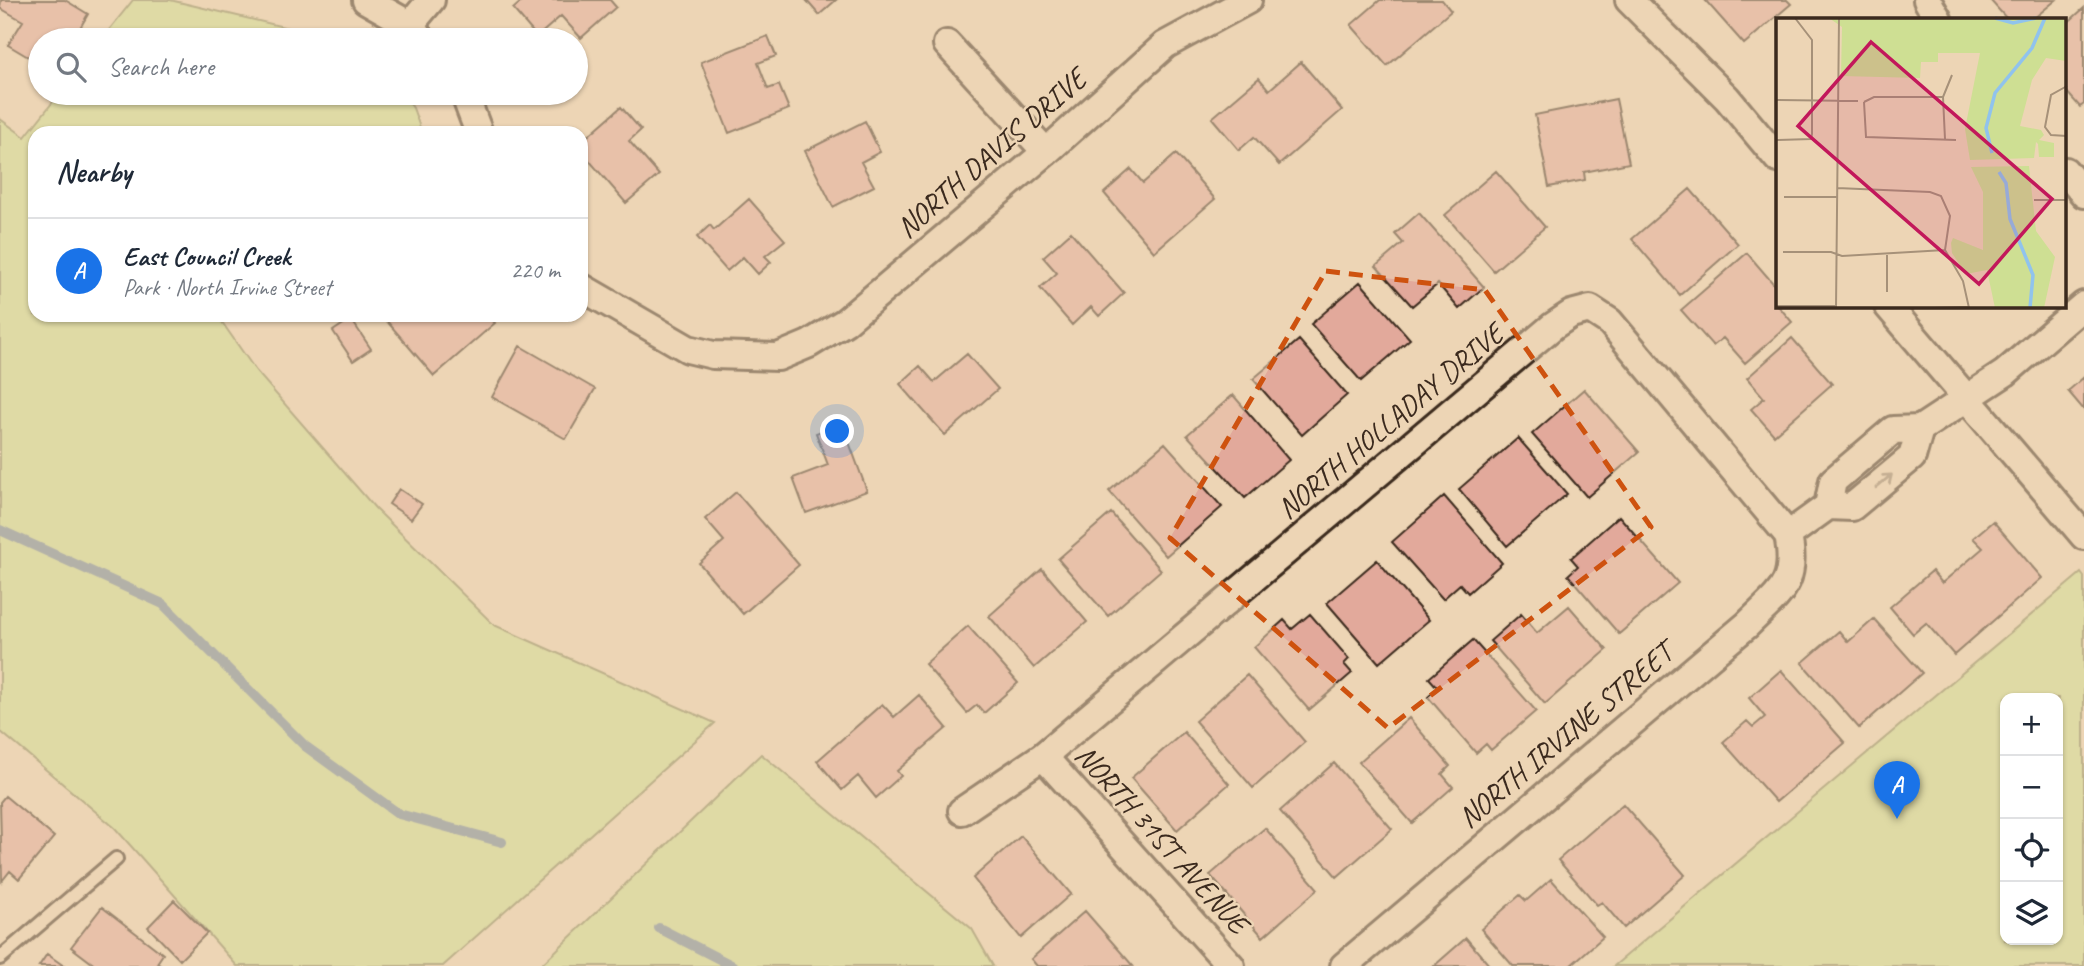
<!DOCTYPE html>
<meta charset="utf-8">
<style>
body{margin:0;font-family:Caveat,sans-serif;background:#f6f6f7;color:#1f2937}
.controls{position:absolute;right:21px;bottom:21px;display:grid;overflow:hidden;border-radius:14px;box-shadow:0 2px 5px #0004}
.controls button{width:63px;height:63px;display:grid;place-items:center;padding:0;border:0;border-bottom:2px solid #e0e1e3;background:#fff;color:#1f2937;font:35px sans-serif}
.you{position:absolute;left:838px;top:432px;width:24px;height:24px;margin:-18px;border:5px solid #fff;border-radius:50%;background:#1a73e8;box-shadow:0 0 0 10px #1a73e833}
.badge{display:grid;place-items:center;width:46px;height:46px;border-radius:50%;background:#1a73e8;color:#fff;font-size:23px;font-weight:700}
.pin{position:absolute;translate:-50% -58px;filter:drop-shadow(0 2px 4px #0008)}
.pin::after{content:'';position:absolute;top:37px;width:24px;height:21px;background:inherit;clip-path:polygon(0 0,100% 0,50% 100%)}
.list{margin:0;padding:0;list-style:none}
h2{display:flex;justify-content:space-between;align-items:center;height:91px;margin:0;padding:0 28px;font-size:30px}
h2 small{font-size:23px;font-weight:400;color:#747a83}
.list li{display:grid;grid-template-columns:46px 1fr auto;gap:21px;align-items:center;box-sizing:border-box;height:105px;padding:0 28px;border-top:2px solid #e0e1e3}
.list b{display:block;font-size:26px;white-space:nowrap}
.list p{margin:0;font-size:23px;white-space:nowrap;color:#747a83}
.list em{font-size:23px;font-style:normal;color:#747a83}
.icon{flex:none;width:38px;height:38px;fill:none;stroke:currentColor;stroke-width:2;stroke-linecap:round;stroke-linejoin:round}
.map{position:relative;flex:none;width:2084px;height:966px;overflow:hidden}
.search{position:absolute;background:#fff;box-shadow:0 2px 5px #0004;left:28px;top:28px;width:560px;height:77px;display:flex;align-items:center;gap:18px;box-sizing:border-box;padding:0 24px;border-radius:38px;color:#747a83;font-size:26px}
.panel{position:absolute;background:#fff;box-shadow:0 2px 5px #0004;left:28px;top:126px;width:560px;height:196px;border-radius:21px}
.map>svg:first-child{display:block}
.green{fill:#cedf93;stroke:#848458;stroke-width:2;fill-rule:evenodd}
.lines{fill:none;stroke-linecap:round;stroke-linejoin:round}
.stream{stroke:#6e869a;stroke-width:10}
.building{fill:#e2a99b;stroke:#3b2a1e;stroke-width:2}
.service-casing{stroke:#3b2a1e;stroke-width:18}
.minor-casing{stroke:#3b2a1e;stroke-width:32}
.service{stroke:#edd5b5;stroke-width:12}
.minor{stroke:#edd5b5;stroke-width:26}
.oneway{stroke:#94806a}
.marked{fill:none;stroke:#ce520f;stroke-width:5;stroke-dasharray:14 9;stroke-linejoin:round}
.labels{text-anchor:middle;stroke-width:5;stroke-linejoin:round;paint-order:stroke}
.street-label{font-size:30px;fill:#3b2a1e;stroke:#edd5b5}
.inset-river{fill:none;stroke:#90c3ed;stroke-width:3.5}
.inset-road{fill:none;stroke:#a69179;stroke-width:2}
.view{fill:#c2185b;fill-opacity:0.15;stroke:#c2185b;stroke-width:3.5}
.inset-edge{fill:none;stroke:#3b2a1e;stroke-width:3.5}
</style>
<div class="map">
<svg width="2084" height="966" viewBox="0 0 2084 966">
<rect width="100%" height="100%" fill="#edd5b5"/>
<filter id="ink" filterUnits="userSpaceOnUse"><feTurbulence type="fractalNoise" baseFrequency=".0143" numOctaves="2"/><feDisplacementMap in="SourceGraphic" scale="14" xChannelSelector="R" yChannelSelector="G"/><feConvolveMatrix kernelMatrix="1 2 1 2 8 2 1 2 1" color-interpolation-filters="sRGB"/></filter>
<g filter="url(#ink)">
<path class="green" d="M133 0H170L339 40H101Z
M60 93H403L413 108 422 133H35V315H217L256 371 375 508 494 625 715 723 443 966H237L115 828 0 731V119L25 137Z
M2081 573 2084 577V966H1614ZM2005 698H2058V940H2005Z
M761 754 972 929 993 966H540Z"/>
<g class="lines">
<path class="stream" d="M0 530 163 604 305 746 399 814 502 842
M659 928 733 966"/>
</g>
<path class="building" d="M65 0 88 14 73 40H40V64L8 45 23 21 0 8 1 0Z
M523 0H610L616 7 581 38 561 16 537 37 513 9Z
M806 0H836L819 15Z
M1380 0H1442L1451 11 1387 66 1351 25Z
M1705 0H1787L1791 4 1744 44Z
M1990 0H2056L2033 19H2007Z
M2084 8V104L2080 107 2065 90V25Z
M768 36 776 56 758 63 768 89 779 85 789 109 729 133 701 62Z
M1301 62 1342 110 1279 165 1254 137 1239 150 1212 118 1259 78 1269 90Z
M1616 99 1629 163 1584 172 1585 180 1549 187 1535 115Z
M621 107 641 130 629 141 659 175 626 203 581 151V142Z
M865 121 880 152 861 162 874 186 833 207 805 151Z
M1176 154 1215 199 1154 252 1104 193 1131 169 1143 183Z
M1496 171 1545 227 1494 271 1445 215Z
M1690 189 1738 244 1680 295 1632 239Z
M749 199 785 240 765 256 771 262 758 274 743 257 727 271 697 237 710 225 714 230Z
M1419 213 1484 287 1459 309 1438 284 1412 306 1376 266 1403 243 1395 234Z
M1071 232 1124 293 1099 316 1091 307 1072 325 1040 288 1057 273 1043 257Z
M1747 253 1778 289 1775 302 1792 322 1745 363 1723 338 1713 346 1681 310Z
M1360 282 1410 339 1361 381 1311 324Z
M389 315H488L495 323 434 376 385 319Z
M351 319 371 349 353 361 333 331Z
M1792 338 1832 384 1774 435 1751 409 1764 398 1747 378Z
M1299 340 1347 395 1302 435 1253 379Z
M520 346 595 389 566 439 492 397Z
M967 354 998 389 945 435 900 384 920 366 934 382Z
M2084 377V410L2068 391Z
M1584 389 1639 452 1587 497 1532 434Z
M1233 395 1289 460 1245 498 1187 435Z
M842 423 867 491 806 513 793 478 828 465 816 433Z
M1518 438 1567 494 1507 546 1459 489Z
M1165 443 1222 507 1166 556 1109 491Z
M399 489 422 504 411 519 389 504Z
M736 492 799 565 743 614 699 563 724 541 705 519Z
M1444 496 1502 563 1468 593 1460 584 1443 599 1392 542Z
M1111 513 1161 570 1108 616 1058 559Z
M1619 516 1678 583 1619 634 1568 575 1578 566 1571 558Z
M1993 521 2042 578 1954 655 1926 623 1913 634 1890 607 1932 571 1942 583 1983 548 1973 538Z
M1377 560 1429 620 1379 663 1327 603Z
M1042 569 1087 622 1034 668 989 616Z
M1569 606 1607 650 1545 704 1490 641 1521 614 1537 633Z
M1310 614 1349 659 1344 664 1352 673 1309 710 1254 647 1284 620 1292 629Z
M1874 619 1922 673 1859 728 1802 663 1839 631 1848 642Z
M968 626 1018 683 984 713 977 705 967 713 925 664Z
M1473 640 1536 711 1491 750 1486 744 1476 753 1428 697 1438 688 1429 678Z
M1781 670 1845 743 1776 802 1723 742 1747 721 1753 727 1765 717 1749 698Z
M1247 675 1305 742 1253 788 1195 721Z
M919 695 947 728 897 771 901 776 876 798 858 776 842 790 817 761 882 704 894 717Z
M1409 718 1450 766 1442 774 1453 787 1412 823 1359 762Z
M1184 732 1229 784 1177 830 1131 778Z
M1334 763 1392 829 1337 877 1280 811Z
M5 796 54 837 19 879 10 871 2 881 0 802Z
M1623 804 1685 875 1624 928 1602 902 1597 905 1558 860Z
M1265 828 1318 889 1263 937 1210 875Z
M1021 836 1071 894 1021 938 973 878Z
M1551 879 1603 937 1570 966H1513L1481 929 1520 895 1526 901Z
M174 900 207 933 180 960 148 927Z
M102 907 163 954 157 963 161 966H96L71 947Z
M1085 911 1133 966H1037L1031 959Z
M1466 938 1490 966H1434Z
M47 954 64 966H39Z"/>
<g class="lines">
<g class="service-casing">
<path id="service" d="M0 958 116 859"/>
</g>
<g class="minor-casing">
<path id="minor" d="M366 0 410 25 422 40
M1629 0 1727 98 1778 159
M1927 0 1938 19
M410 25 431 0
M947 44 1046 152
M464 93 479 133
M2065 171 2084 194
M581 287 688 349 713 355 778 357 809 344 845 322 1046 152 1165 45 1248 0
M1888 306 2084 536
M1828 506 1833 481 1893 430 1920 429 1967 398 2005 373 2084 305
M1788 535 1828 506 1852 507 1912 457 1920 429
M1043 756 1231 966
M962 811 1043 756 1553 326 1571 314 1590 309 1610 322 1788 535C1798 585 1780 592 1747 625L1344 966"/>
</g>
<use href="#service" class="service"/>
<use href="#minor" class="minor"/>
</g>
<defs><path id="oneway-shaft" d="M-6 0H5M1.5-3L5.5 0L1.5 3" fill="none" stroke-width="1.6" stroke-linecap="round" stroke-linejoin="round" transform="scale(1.75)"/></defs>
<use class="oneway" href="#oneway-shaft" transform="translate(1884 481) rotate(-40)"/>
</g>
<path d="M0 0H2084V966H0ZM1326 271 1485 290 1651 527 1388 728 1170 538Z" fill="#edd5b5" fill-opacity=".55" fill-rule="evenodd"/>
<path class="marked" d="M1326 271 1485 290 1651 527 1388 728 1170 538Z"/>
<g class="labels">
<g class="street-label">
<text transform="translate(991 153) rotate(-41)" y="10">NORTH DAVIS DRIVE</text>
<text transform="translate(1390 421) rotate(-40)" y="10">NORTH HOLLADAY DRIVE</text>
<text transform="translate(1565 735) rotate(-40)" y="10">NORTH IRVINE STREET</text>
<text transform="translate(1162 839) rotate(48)" y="10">NORTH 31ST AVENUE</text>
</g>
</g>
<g transform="translate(1776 18)">
<rect width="290" height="290" fill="#edd5b5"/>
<path d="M53 0H290V43L270 40 256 62 244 108 265 112 268 117 263 122 278 125V139H263L262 126 260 124 258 140 194 142 189 111 204 35H162V44H145L144 60 65 58 66 9ZM253 148 260 213 279 239 268 290H219L211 252 190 256 176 235 175 225 177 220 207 232V174L195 149Z" fill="#cedf93"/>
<path class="inset-river" d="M219 0 237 5 260 0M216 135 210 110 219 75 256 30 269 0M223 154 230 165 234 201 257 257 254 290"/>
<path class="inset-road" d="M291 68 275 77 269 109 275 117 291 118M0 82 82 83M88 84 90 119 180 122M88 84 98 79H167M169 121 167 79 176 57M0 122 35 121 36 116V22L19 0M61 170 154 174 165 178 174 198 169 232 187 263 193 290M8 179H61M258 182H291M7 234H55L66 238 169 232M111 274V237M0 288H60M60 290 63 0M158 290 193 289"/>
<path class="view" d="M95 24 276 181 203 266 22 108Z"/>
<rect width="290" height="290" class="inset-edge"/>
</g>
</svg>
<div class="controls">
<button>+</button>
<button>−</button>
<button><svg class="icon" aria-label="locate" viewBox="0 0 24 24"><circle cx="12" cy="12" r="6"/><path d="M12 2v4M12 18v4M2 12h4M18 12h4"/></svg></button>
<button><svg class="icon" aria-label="layers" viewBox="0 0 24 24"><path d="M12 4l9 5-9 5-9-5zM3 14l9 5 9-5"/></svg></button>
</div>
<div class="you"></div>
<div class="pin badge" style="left:1897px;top:819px">A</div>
<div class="search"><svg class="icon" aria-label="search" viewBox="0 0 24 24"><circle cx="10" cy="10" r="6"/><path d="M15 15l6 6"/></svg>Search here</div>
<section class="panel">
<h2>Nearby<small></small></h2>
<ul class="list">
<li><span class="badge">A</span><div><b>East Council Creek</b><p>Park · North Irvine Street</p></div><em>220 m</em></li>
</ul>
</section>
</div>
